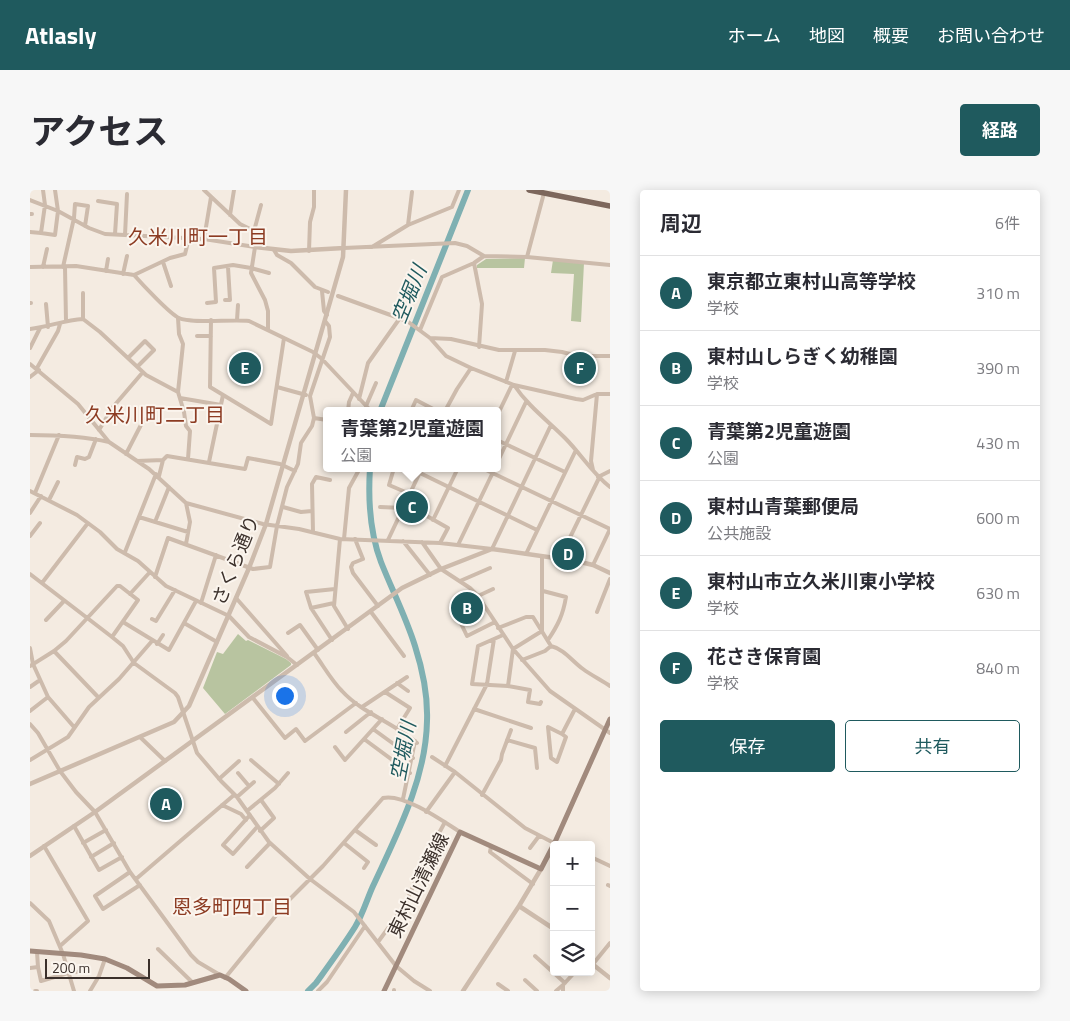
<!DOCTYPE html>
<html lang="ja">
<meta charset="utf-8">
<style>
body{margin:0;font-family:"Titillium Web","Noto Sans JP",sans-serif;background:#f7f7f7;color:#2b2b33}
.controls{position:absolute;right:15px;bottom:15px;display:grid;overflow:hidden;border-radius:5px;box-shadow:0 2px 12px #0003}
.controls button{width:45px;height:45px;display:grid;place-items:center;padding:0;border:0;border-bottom:1px solid #e1e1e2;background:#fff;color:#2b2b33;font:25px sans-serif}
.scale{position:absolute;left:15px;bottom:12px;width:105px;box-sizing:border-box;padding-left:5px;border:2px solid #3b302b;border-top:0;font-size:14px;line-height:18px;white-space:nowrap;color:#3b302b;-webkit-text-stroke:4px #fbf5ee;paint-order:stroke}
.you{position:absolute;left:254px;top:505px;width:18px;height:18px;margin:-12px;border:4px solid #fff;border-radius:50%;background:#1a73e8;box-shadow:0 0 0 8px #1a73e833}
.badge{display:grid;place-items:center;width:32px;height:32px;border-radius:50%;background:#1f5a5e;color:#fff;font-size:16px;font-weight:700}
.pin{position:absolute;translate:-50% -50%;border:2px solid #fff;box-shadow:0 1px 5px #0006}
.popup{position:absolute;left:293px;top:217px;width:178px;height:65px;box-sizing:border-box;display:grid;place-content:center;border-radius:5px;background:#fff;filter:drop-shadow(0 1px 4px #0005);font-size:16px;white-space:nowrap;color:#7c7c81}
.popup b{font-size:19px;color:#2b2b33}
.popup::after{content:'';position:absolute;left:50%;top:100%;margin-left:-10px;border:10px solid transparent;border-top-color:#fff}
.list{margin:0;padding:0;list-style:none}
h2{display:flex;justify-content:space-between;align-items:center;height:65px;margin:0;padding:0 20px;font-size:21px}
h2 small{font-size:16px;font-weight:400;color:#7c7c81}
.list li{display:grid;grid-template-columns:32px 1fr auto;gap:15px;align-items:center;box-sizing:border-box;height:75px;padding:0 20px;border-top:1px solid #e1e1e2}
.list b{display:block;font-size:19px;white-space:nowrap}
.list p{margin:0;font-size:16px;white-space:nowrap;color:#7c7c81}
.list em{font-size:16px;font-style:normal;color:#7c7c81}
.actions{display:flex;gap:10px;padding:15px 20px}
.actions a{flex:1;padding:11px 0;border:1px solid #1f5a5e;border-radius:5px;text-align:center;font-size:18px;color:#1f5a5e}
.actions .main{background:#1f5a5e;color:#fff}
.icon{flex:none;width:28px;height:28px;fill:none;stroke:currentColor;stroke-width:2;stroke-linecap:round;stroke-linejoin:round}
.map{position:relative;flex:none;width:580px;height:801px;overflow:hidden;border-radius:5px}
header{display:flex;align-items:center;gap:30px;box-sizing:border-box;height:70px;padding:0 25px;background:#1f5a5e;color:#fff}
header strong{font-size:24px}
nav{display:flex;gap:28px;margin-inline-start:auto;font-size:18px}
.intro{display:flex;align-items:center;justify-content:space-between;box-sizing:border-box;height:120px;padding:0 30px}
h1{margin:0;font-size:35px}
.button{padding:12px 22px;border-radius:5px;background:#1f5a5e;color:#fff;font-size:18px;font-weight:700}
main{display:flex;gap:30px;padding:0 30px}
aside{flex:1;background:#fff;border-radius:5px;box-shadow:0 2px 12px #0003}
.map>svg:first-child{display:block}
.green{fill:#b8c4a0}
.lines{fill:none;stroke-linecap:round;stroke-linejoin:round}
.river{stroke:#7fb0b2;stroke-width:6}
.minor{stroke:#cdbbac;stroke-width:4}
.tertiary{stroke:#cdbbac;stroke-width:4.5}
.secondary{stroke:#a18a7d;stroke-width:5}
.primary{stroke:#7d675c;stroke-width:5.5}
.labels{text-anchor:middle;stroke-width:4;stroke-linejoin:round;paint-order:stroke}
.street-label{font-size:19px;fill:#3b302b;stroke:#fbf5ee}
.neighbourhood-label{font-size:20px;fill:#8c3b22;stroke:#fbf5ee}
.water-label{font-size:20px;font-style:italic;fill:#1f5a5e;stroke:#fbf5ee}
</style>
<header>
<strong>Atlasly</strong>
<nav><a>ホーム</a><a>地図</a><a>概要</a><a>お問い合わせ</a></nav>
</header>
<div class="intro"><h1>アクセス</h1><a class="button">経路</a></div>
<main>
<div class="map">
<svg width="580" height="801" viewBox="0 0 580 801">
<rect width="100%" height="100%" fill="#f4ebe1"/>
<path class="green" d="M495 68 494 78H447V75L456 69Z
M523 70 554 73 551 132 541 131 544 84 521 83Z
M208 444 216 451 218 450 256 469 261 473V475L195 524 173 498 187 462 193 464Z"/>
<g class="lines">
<path class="river" d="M350 221 438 0
M278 801 286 793C299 775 313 756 325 737 333 724 337 709 343 696 367 644 396 589 397 531 398 505 393 481 385 456 376 427 362 400 351 372 340 343 338 309 340 278"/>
<path class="minor" d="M13 0 15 15 11 43 25 45 28 21 25 0
M174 0 210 34 224 41 222 56
M0 10 28 21 59 38 75 44 174 49 225 57 221 83 235 110 238 121V140
M68 11 87 14 85 44
M0 24H2
M200 25 204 0
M378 35 382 2
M224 41 231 15
M0 42 11 43
M95 45 97 4
M174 49 181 7
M342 57 378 35 422 17 429 0
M314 58 425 53 437 56 454 66 497 67 580 75
M244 60 247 65 261 73 285 97 298 102
M279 61 280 32 284 17V0
M497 67 514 3
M133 72 141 96
M444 73 452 114 449 157
M0 77 46 76 104 85 140 68 155 64 159 48
M13 77 17 59
M33 77 44 28 45 14 58 16 55 36
M35 77 36 131
M76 81 78 69
M93 84 97 66
M104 85C112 94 140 124 149 128 162 134 201 129 219 131L283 162 292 169 341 221
M292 101 294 121 297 125
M308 106 377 131 400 148 416 166 441 178 484 195 546 209 553 210 567 204H580
M195 110H200L198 77
M0 113H1
M177 113 186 112 184 78 203 75 221 78 239 83
M16 114 18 137
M148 128 149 144 153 154 148 202 154 222 156 236 160 241 158 269
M53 129V103
M181 130 180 197 241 234 254 148
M207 130 208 115
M0 139C18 137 35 130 53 129L70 142 116 185 148 202
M390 140 412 87 444 73 454 66
M167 146H181
M400 148 421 149 469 160H515L532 162 548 166H580
M0 158 10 138
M98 168 115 151 124 160 108 176
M0 174 48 214 79 252 119 279 156 313 233 334 269 339 310 349 410 353 462 359 521 235
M7 178 28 141 30 134
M0 187 9 180
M476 192 485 161
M484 195C498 216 517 230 535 248 551 264 562 283 580 297
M247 197 276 205
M150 208 191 215
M329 209 338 173 370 128
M336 216 346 193
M318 221 319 212 323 203
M381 221 386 210 407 221
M415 221 427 199 441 178
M467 226 482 195
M284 228 297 230
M69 240 83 217 113 182
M0 245C26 245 53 246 79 252
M467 250 535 282
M96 264 114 229
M107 271 133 270
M179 272 193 205
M467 273 496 212
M45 275 47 267 55 269 59 267 66 249
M364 278 359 295 380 304
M452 278 580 339
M563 280 561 271 567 204
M390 283 507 340
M129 286 133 270 137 266 215 279 218 268 250 274 265 281
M568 287 580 281
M0 301 47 325 70 342 87 359 108 371 136 396 199 426 219 447 257 467 267 475
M5 303 29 245
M19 310 28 292
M156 313 160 332 156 354
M253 317 271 322 282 321
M350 317 373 318 381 322 388 321 418 338 410 353
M0 323 11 306
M109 327 158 342
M403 330 428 278
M125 332 139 297
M283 342 282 294 286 287 300 290
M0 346 10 333
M310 349 304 416 318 439
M314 349 319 298 330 278
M325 349 333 369 323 373 321 377 323 383 348 416
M358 350 392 278
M373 351 400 385
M392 352 411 379 440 398 448 406 483 459 520 501 580 543
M428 355 465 278
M95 362 126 284
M496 364 546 260
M530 368 569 288
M563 375 580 339
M0 384 82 447 93 456 104 473 145 503 148 507 167 563 191 591 207 607 239 652 280 689 324 722 366 776 384 791 400 801
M125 387 138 348 223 379 240 377 247 336 257 297 268 274 271 253 282 236 284 228 280 206 300 147 299 136 295 131
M430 391 460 378
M12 393 58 333
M513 401 536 407C533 425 528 435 518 450
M100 404 120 382
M447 405 423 417 437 446 465 432
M448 406 463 399
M206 408 257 466
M171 413 186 365
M281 418 304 413
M341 422 374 466
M567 422 580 389
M122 429 126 431 145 400
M16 430 34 411
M93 432 139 460 166 411
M154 433 187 452
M468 438 496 427H503L521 456C534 459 542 471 553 479 561 485 571 490 580 496
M258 443 270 435 288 460
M473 445 448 456 442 494 478 496 500 500 498 512 510 514 511 512
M302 450 281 418 276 402 305 399
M127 454 133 445
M0 458 3 474 18 507 44 537
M24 461 68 507
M284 463C293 475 301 490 312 501 332 523 364 533 387 553
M492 470 515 461 521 456
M0 476 24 461 36 451 87 396H90L108 410 82 447
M367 493 378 501
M478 496 483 459 512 441V366
M0 497 10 490
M355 502 380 518 367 539
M223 508 255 548 266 539 275 551 326 513
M332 517 377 487
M444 519 501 538
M0 521 18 507
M0 534 8 543 30 581 46 602 65 622 100 682 161 765 168 772 190 785
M343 539 383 568
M316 542 341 522
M532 544 518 537 521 568 527 572 536 547 532 544 545 519
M110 547 135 571
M334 549 380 583
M477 550 505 558 507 578
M305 557 315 570 352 529
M402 567 425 582 495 638 522 652 532 655
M0 570 38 547 59 517 89 489 122 451
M221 570 249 594
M415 576 457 494 464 449
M208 583 219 596
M189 589 209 571
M452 605 471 570 472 564 481 540
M207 607 224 592
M373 609 385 551
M192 615 211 624 216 630
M217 621 245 598 258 583
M396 622 425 582
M220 625 193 655 203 664 227 637
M44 636 69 680 92 667
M325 640 346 655
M230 641 244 628 231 610
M53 653 76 640
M314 653 338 672 334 678
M14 656 58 731 30 756
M461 657 460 662 503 694
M500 658 509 646
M61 667 84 653
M561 667 580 676
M217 677 240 653
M100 682 65 706 73 719 110 695
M106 689 204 605
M578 695 580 696
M0 713 19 731 33 764 44 801
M348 752 375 715 394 671 415 632
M128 759 163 793
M7 762 8 777 11 791 38 783
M505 766 535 793
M563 774 580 753
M0 778 8 777
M38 781 49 782
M195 788 257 712 293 676 353 608C373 603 413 631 430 642
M495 790 507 801
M468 794 478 801
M364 800V801
M5 801H7
M60 801 69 786 75 769
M288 801 297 792 335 736
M526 801 533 795
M533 801V795L545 782"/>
<path class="tertiary" d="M225 57 261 61 314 58
M0 594 144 532 159 516 219 378 236 334 313 67 316 0
M0 666 65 622 372 398 411 379 462 359 546 371 563 375 580 383
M489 716 524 739
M561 773 580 788
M433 801 489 716 511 679"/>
<path class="secondary" d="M0 761 51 765 75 769 97 778 127 796 155 795 190 785 199 789 216 801
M354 801 430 642 511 679 525 652 580 529"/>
<path class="primary" d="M499 0 580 16"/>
</g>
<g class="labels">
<g class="street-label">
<text transform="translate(205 370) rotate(-68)" y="7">さくら通り</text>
<text transform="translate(388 695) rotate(-64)" y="7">東村山清瀬線</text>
</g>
<g class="neighbourhood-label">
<text x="168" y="54">久米川町一丁目</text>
<text x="125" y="232">久米川町二丁目</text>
<text x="202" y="724">恩多町四丁目</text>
</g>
<g class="water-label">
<text transform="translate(379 104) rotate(-68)" y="7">空堀川</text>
<text transform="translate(373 561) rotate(-79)" y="7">空堀川</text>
</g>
</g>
</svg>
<div class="controls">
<button>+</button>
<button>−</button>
<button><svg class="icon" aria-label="layers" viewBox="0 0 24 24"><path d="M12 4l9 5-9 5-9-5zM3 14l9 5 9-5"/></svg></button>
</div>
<div class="scale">200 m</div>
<div class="you"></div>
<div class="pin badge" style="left:136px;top:614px">A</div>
<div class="pin badge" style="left:437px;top:418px">B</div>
<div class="pin badge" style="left:382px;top:317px">C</div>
<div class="popup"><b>青葉第2児童遊園</b>公園</div>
<div class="pin badge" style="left:538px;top:364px">D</div>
<div class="pin badge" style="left:215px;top:178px">E</div>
<div class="pin badge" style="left:550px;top:178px">F</div>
</div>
<aside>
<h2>周辺<small>6件</small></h2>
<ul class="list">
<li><span class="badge">A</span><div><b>東京都立東村山高等学校</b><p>学校</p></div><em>310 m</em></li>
<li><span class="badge">B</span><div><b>東村山しらぎく幼稚園</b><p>学校</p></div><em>390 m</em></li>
<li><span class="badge">C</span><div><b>青葉第2児童遊園</b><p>公園</p></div><em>430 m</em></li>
<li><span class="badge">D</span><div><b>東村山青葉郵便局</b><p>公共施設</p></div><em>600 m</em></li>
<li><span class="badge">E</span><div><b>東村山市立久米川東小学校</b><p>学校</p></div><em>630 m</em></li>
<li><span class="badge">F</span><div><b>花さき保育園</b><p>学校</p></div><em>840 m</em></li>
</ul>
<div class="actions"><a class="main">保存</a><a>共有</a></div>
</aside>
</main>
